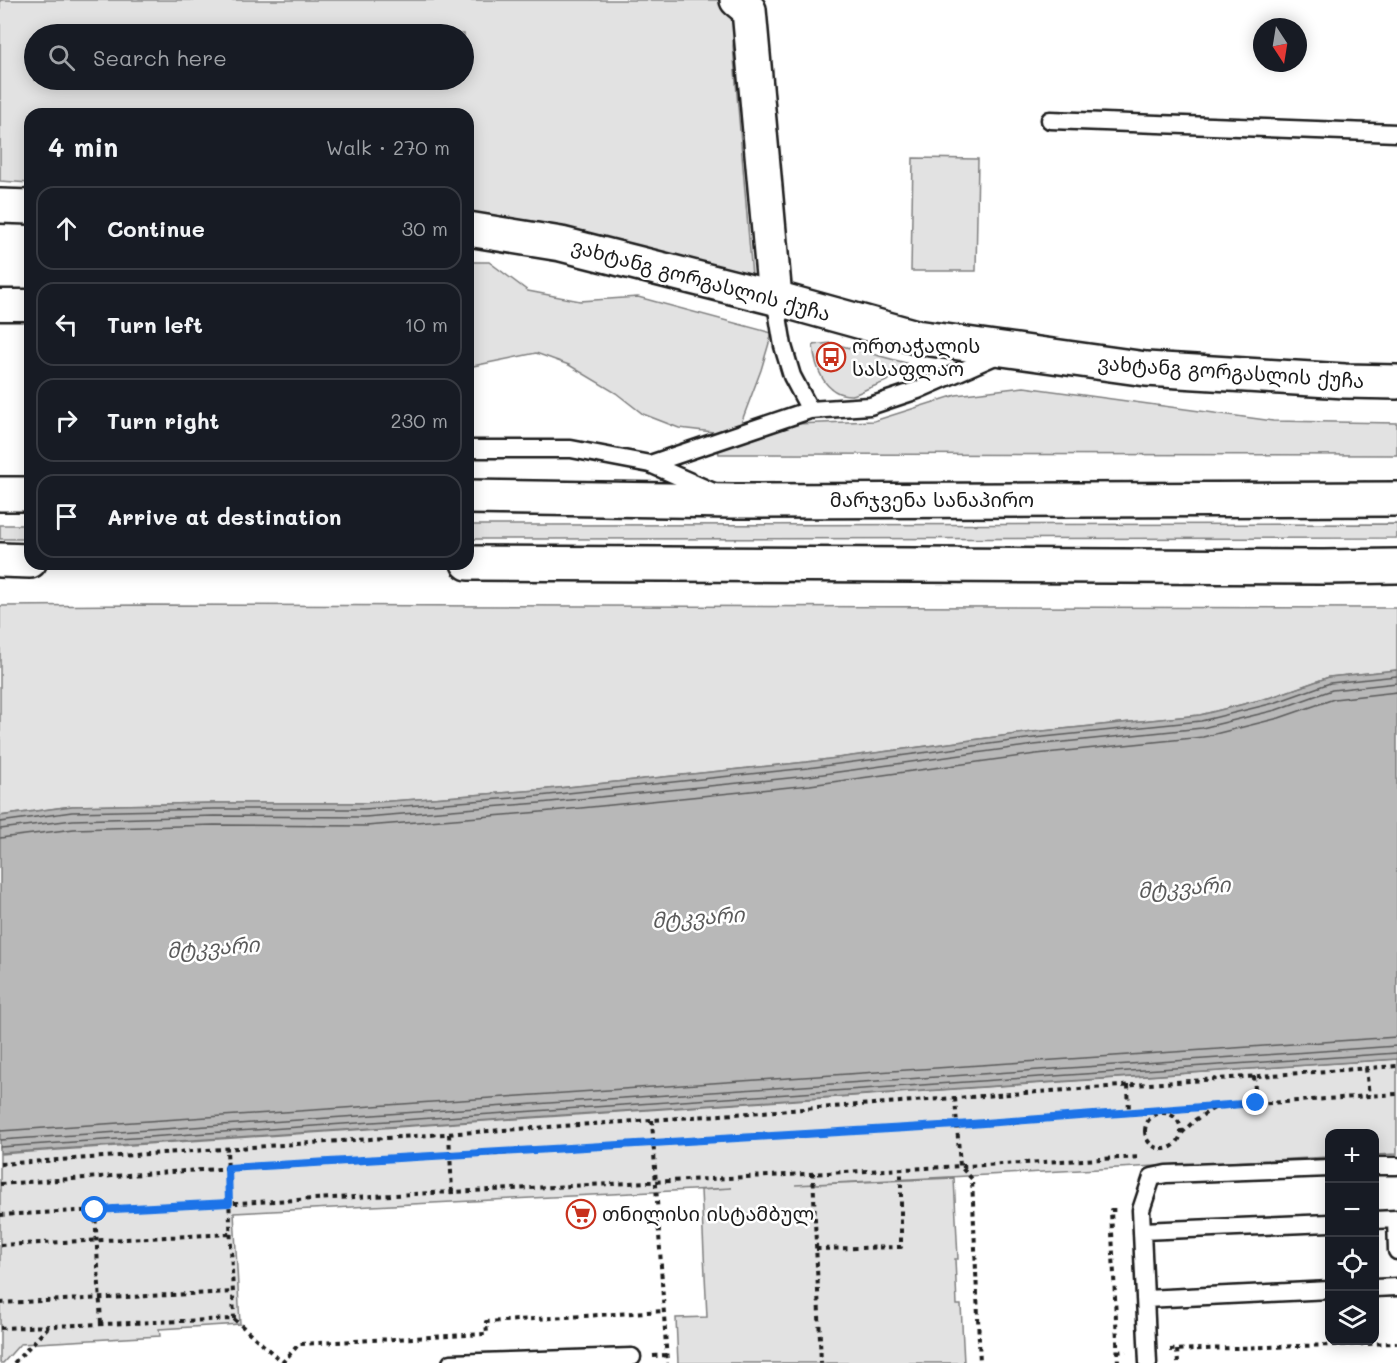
<!DOCTYPE html>
<meta charset="utf-8">
<style>
body{margin:0;font-family:Mali,"Noto Sans Georgian",sans-serif;background:#242831;color:#f1f3f6}
.controls{position:absolute;right:18px;bottom:18px;display:grid;overflow:hidden;border-radius:12px;box-shadow:0 3px 15px #0003}
.controls button{width:54px;height:54px;display:grid;place-items:center;padding:0;border:0;border-bottom:2px solid #363941;background:#171b24;color:#f1f3f6;font:30px sans-serif}
.compass{position:absolute;left:1253px;top:18px;width:54px;height:54px;border-radius:50%;background:#171b24;box-shadow:0 3px 15px #0003;rotate:168deg}
.stop{position:absolute;width:18px;height:18px;margin:-14px;border:4px solid #1a73e8;border-radius:50%;background:#fff}
.stop.end{background:#1a73e8;border-color:#fff;box-shadow:0 2px 6px #0008}
.list{margin:0;padding:0;list-style:none}
h2{display:flex;justify-content:space-between;align-items:center;height:78px;margin:0;padding:0 24px;font-size:26px}
h2 small{font-size:20px;font-weight:400;color:#9ea1a6}
.list li{display:grid;grid-template-columns:39px 1fr auto;gap:18px;align-items:center;box-sizing:border-box;height:84px;margin:0 12px 12px;padding:0 12px;border:2px solid #363941;border-radius:18px}
.list b{display:block;font-size:22px;white-space:nowrap}
.list em{font-size:20px;font-style:normal;color:#9ea1a6}
.icon{flex:none;width:33px;height:33px;fill:none;stroke:currentColor;stroke-width:2;stroke-linecap:round;stroke-linejoin:round}
.map{position:relative;flex:none;width:1397px;height:1363px;overflow:hidden}
.search{position:absolute;background:#171b24;box-shadow:0 3px 15px #0003;left:24px;top:24px;width:450px;height:66px;display:flex;align-items:center;gap:15px;box-sizing:border-box;padding:0 21px;border-radius:33px;color:#9ea1a6;font-size:22px}
.panel{position:absolute;background:#171b24;box-shadow:0 3px 15px #0003;left:24px;top:108px;width:450px;height:462px;border-radius:18px}
.map>svg:first-child{display:block}
.green{fill:#e2e2e2;stroke:#7f7f7f;stroke-width:1.5;fill-rule:evenodd}
.water{fill:#b8b8b8;stroke:#7a7a7a;stroke-width:1.5}
.lines{fill:none;stroke-linecap:round;stroke-linejoin:round}
.shore{stroke:#5a5a5a;stroke-width:1.5}
.service-casing{stroke:#1c1c1c;stroke-width:21}
.minor-casing{stroke:#1c1c1c;stroke-width:38}
.tertiary-casing{stroke:#1c1c1c;stroke-width:38}
.trunk-casing{stroke:#1c1c1c;stroke-width:38}
.path{stroke:#1c1c1c;stroke-width:4;stroke-dasharray:4.5 4.5;stroke-linecap:butt}
.service{stroke:#fff;stroke-width:16}
.minor{stroke:#fff;stroke-width:33}
.tertiary{stroke:#fff;stroke-width:33}
.trunk{stroke:#fff;stroke-width:33}
.route{stroke:#1a73e8;stroke-width:8}
.labels{text-anchor:middle;stroke-width:5;stroke-linejoin:round;paint-order:stroke}
.street-label{font-size:20px;fill:#1c1c1c;stroke:#fff}
.poi-label{font-size:20px;fill:#1c1c1c;stroke:#fff;text-anchor:start}
.water-label{font-size:21px;font-style:italic;fill:#5a5a5a;stroke:#fff}
</style>
<div class="map">
<svg width="1397" height="1363" viewBox="0 0 1397 1363">
<rect width="100%" height="100%" fill="#fff"/>
<filter id="ink" filterUnits="userSpaceOnUse"><feTurbulence type="fractalNoise" baseFrequency=".0167" numOctaves="2"/><feDisplacementMap in="SourceGraphic" scale="12" xChannelSelector="R" yChannelSelector="G"/><feConvolveMatrix kernelMatrix="1 2 1 2 8 2 1 2 1" color-interpolation-filters="sRGB"/></filter>
<g filter="url(#ink)">
<path class="green" d="M0 0H738L733 46 752 276 468 213V114H30V183L0 181ZM34 34H464V80H34Z
M913 158 978 159 976 271H911Z
M468 262H489L528 291 580 301 638 297 772 333 761 370 740 426 874 421 956 395 1024 387 1273 421 1397 423V455L719 454 713 432 679 428 643 414 616 393 569 365 536 353 468 367Z
M831 343 906 363C892 381 890 380 869 388 864 390 858 394 852 395 824 396 815 367 813 345Z
M1397 524V538L468 539V525Z
M0 525H30V539H0Z
M144 605 1397 608V670L1329 677 1272 697 1200 715 1033 732 807 762 539 790 364 803H214L72 806 0 816V606Z
M1397 1059V1154L1375 1155 1374 1134H1330L1329 1157 795 1185 954 1178 958 1259H955L957 1305H961L964 1363H678L676 1318 707 1317 701 1190 732 1188 234 1213 240 1324 159 1329 160 1336 20 1344 3 1363H0V1154Z"/>
<path class="water" d="M1397 670V1059L0 1153V816L72 806 214 803H364L539 790 807 762 1033 732 1200 715 1272 697 1329 677Z"/>
<g class="lines">
<path class="shore" d="M0 822 72 812 214 809H364L539 796 808 768 1034 738 1201 721 1274 703 1330 683 1397 676
M0 829 73 820 214 816 365 817 540 803 809 776 1034 745 1202 728 1276 710 1332 690 1397 683
M0 838 74 829 214 825 366 826 541 812 810 785 1036 754 1203 737 1279 718 1334 699 1397 692
M0 1131 1397 1037
M0 1140 1397 1046
M0 1147 1397 1053"/>
<g class="service-casing">
<path id="service" d="M1050 120 1397 133
M0 298H30
M775 298 783 346 792 376 810 410 870 406 918 390 1000 354
M0 312H30
M468 449H571L650 464 716 493
M650 464 810 410
M1374 1166H1397
M1374 1220 1396 1219 1397 1251
M1142 1231 1330 1223
M1374 1288 1397 1287
M1145 1299 1330 1290
M451 1363 632 1357
M1148 1363 1141 1210 1152 1177 1166 1174 1330 1168"/>
</g>
<g class="minor-casing">
<path id="minor" d="M737 0 749 10 775 298"/>
</g>
<g class="tertiary-casing">
<path id="tertiary" d="M0 206 30 207
M468 229 561 244 775 298 916 337 1146 369 1345 381 1397 382"/>
</g>
<g class="trunk-casing">
<path id="trunk" d="M0 494H30
M468 497 733 501 1397 499
M0 560 30 561
M468 563 1323 567 1397 566"/>
</g>
<path class="path" d="M1366 1068 1369 1096
M1254 1076 1256 1103
M1128 1085 1129 1112
M955 1098 960 1166 972 1179 980 1363
M1145 1131a18 18 0 1 1 36 0a18 18 0 1 1-36 0Z
M652 1120 667 1363
M1182 1133 1195 1120 1214 1108
M449 1134 452 1191
M0 1164 652 1120 1397 1066
M813 1172 821 1363
M0 1184 185 1171 958 1125 1397 1094
M95 1210 101 1324
M0 1215 1141 1157
M0 1245 231 1234
M816 1249 901 1247V1168
M0 1303 233 1292
M234 1319 282 1362
M0 1328 234 1319 227 1149
M1170 1350 1397 1343
M1177 1350 1178 1363
M1117 1352 1126 1351
M653 1356 667 1355
M14 1363 48 1327
M282 1363 299 1344 487 1334 486 1322 664 1311
M1118 1363 1111 1210H1119"/>
<use href="#service" class="service"/>
<use href="#minor" class="minor"/>
<use href="#tertiary" class="tertiary"/>
<use href="#trunk" class="trunk"/>
</g>
</g>
<g class="lines" filter="url(#ink)">
<path class="route" d="M95 1210 229 1203 228 1168 957 1125 1256 1103"/>
</g>
<defs>
<g id="bus-ring" transform="scale(1.5)"><circle r="9.5" fill="#fff" stroke="#c8321e" stroke-width="1.5"/><path d="M-5-6H5V4H4V6H2V4H-2V6H-4V4H-5ZM-3.5-4V0h7V-4ZM-3.5 1.2v1.5H-2V1.2ZM2 1.2v1.5H3.5V1.2Z" fill="#c8321e"/></g>
<g id="supermarket-ring" transform="scale(1.5)"><circle r="9.5" fill="#fff" stroke="#c8321e" stroke-width="1.5"/><path d="M-6-5.5h2.5l.6 2H6L4.5 2H-2.5L-4.4-4H-6ZM-1.5 3.2a1.3 1.3 0 1 0 .1 0ZM3 3.2a1.3 1.3 0 1 0 .1 0Z" fill="#c8321e"/></g>
</defs>
<g fill-rule="evenodd">
<use href="#bus-ring" x="831" y="357"/>
<use href="#supermarket-ring" x="581" y="1214"/>
</g>
<g class="labels">
<g class="street-label">
<text transform="translate(701 280) rotate(15)" y="7">ვახტანგ გორგასლის ქუჩა</text>
<text transform="translate(1231 372) rotate(4)" y="7">ვახტანგ გორგასლის ქუჩა</text>
<text x="932" y="507">მარჯვენა სანაპირო</text>
</g>
<g class="poi-label">
<text x="852" y="353">ორთაჭალის<tspan x="852" dy="23">სასაფლაო</tspan></text>
<text x="602" y="1221">თნილისი ისტამბულ</text>
</g>
<g class="water-label">
<text transform="translate(1184 888) rotate(-4)" y="7">მტკვარი</text>
<text transform="translate(698 918) rotate(-4)" y="7">მტკვარი</text>
<text transform="translate(213 948) rotate(-4)" y="7">მტკვარი</text>
</g>
</g>
</svg>
<div class="controls">
<button>+</button>
<button>−</button>
<button><svg class="icon" aria-label="locate" viewBox="0 0 24 24"><circle cx="12" cy="12" r="6"/><path d="M12 2v4M12 18v4M2 12h4M18 12h4"/></svg></button>
<button><svg class="icon" aria-label="layers" viewBox="0 0 24 24"><path d="M12 4l9 5-9 5-9-5zM3 14l9 5 9-5"/></svg></button>
</div>
<svg class="compass" viewBox="-18 -18 36 36"><path d="M0-13l5 13h-10z" fill="#e53935"/><path d="M0 13l5-13h-10z" fill="#9ea1a6"/></svg>
<div class="stop" style="left:95px;top:1210px"></div>
<div class="stop end" style="left:1256px;top:1103px"></div>
<div class="search"><svg class="icon" aria-label="search" viewBox="0 0 24 24"><circle cx="10" cy="10" r="6"/><path d="M15 15l6 6"/></svg>Search here</div>
<section class="panel">
<h2>4 min<small>Walk · 270 m</small></h2>
<ul class="list">
<li><svg class="icon" aria-label="ahead" viewBox="0 0 24 24"><path d="M12 20V5M6 11l6-6 6 6"/></svg><div><b>Continue</b></div><em>30 m</em></li>
<li><svg class="icon" aria-label="left" viewBox="0 0 24 24"><path d="M17 20v-9H6M10 6l-5 5 5 5"/></svg><div><b>Turn left</b></div><em>10 m</em></li>
<li><svg class="icon" aria-label="right" viewBox="0 0 24 24"><path d="M7 20v-9h11M14 6l5 5-5 5"/></svg><div><b>Turn right</b></div><em>230 m</em></li>
<li><svg class="icon" aria-label="arrive" viewBox="0 0 24 24"><path d="M6 21V4h12l-3 4 3 4H6"/></svg><div><b>Arrive at destination</b></div></li>
</ul>
</section>
</div>
